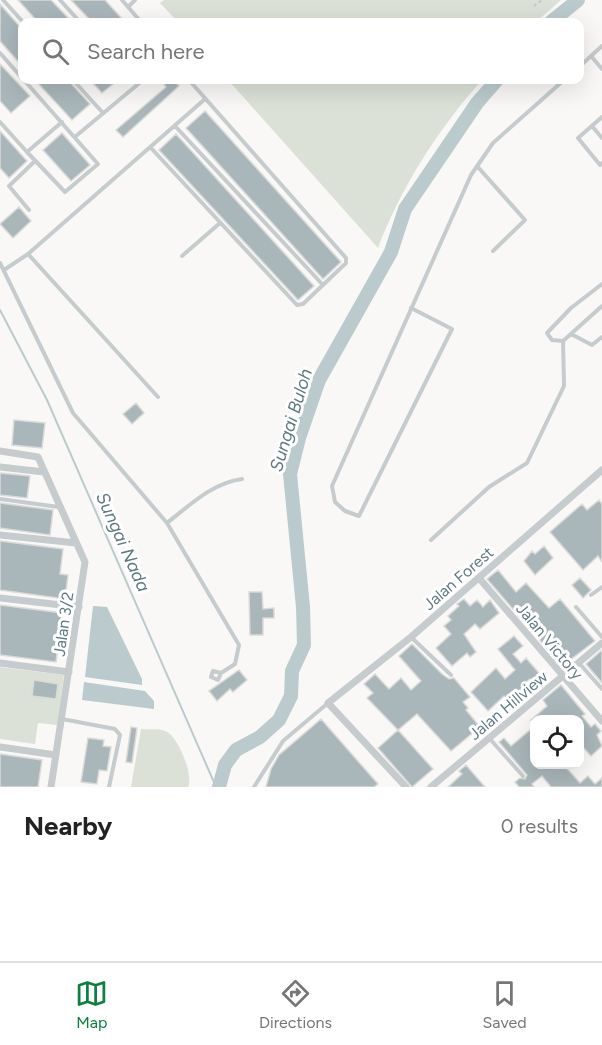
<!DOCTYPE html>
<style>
body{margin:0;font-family:Figtree,sans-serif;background:#f6f6f6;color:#222}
.controls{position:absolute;right:18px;bottom:18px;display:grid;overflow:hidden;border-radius:12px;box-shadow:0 6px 24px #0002}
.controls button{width:54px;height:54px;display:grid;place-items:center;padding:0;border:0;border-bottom:2px solid #e0e0e0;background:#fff;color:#222;font:30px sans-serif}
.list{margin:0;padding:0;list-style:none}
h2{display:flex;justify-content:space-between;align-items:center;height:78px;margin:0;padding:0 24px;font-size:26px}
h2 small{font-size:20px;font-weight:400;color:#767676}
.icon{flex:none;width:33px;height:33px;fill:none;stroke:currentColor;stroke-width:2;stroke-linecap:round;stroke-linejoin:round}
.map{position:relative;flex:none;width:602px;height:787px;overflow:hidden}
.search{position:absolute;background:#fff;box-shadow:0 6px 24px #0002;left:18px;right:18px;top:18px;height:66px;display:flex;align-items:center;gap:15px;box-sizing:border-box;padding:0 21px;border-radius:12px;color:#767676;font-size:22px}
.sheet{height:174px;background:#fff}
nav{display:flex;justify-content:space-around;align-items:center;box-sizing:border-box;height:84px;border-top:2px solid #e0e0e0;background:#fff;font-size:16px;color:#767676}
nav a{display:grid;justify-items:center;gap:3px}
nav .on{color:#0b8043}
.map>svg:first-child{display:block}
.green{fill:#dbe1d6}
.water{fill:#bbcbcd}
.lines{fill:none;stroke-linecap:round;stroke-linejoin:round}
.stream{stroke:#bbcbcd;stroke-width:2}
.river{stroke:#bbcbcd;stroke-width:14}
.building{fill:#a9b6ba;stroke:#dadad8;stroke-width:1.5}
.path{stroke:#bfc3c4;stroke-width:1.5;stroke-dasharray:3 3;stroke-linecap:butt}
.service{stroke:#c6cbce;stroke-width:4}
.minor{stroke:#c6cbce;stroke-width:7}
.labels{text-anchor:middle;stroke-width:6;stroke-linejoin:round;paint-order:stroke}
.street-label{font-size:16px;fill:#617a83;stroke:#fff}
.water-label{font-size:18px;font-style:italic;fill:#5c7a7d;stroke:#fff}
</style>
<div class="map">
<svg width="602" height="787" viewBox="0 0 602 787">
<rect width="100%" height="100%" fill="#f9f8f6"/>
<path class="green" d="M164 0H561L536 22H178L160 3Z
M228 80H482C439 128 401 187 378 248Z
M0 667 64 675 57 725 38 723 35 744 0 739Z
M141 729C148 730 158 728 165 731 178 735 194 776 188 787H131Z"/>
<path class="water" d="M93 606 107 607 142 679V685L85 677Z
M84 682 145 691 154 701V709L82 700Z"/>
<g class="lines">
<path class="stream" d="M0 310 47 400 216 787"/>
<path class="river" d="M551 22 578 0
M219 787 225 765 236 750 260 737 279 720 291 696 292 671 304 645 303 607 290 474 299 438 319 380 391 252 405 209 477 103 497 80"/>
</g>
<path class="building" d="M18 0H51L72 22H38Z
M71 0H105L125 22H92Z
M0 4 22 29V66L0 41Z
M0 64 30 96 11 113 0 101Z
M35 80H68L90 104 72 120Z
M90 80H118L102 93Z
M170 80H174L179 86 123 137 116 130 166 87 164 85Z
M205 111 341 262 323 279 186 128Z
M0 131 27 161 9 178 0 168Z
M62 133 90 165 71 181 43 150Z
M176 134 314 286 298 300 159 150Z
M19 207 31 221 13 238 0 224Z
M136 403 144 413 132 424 123 414Z
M14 420 45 423 42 448 12 445Z
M0 473 30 476 27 498 0 495Z
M599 500 602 504V562L598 556 583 570 550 532 582 504 587 510Z
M0 503 53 510 50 535 0 528Z
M0 541 63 549 60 574 68 575 65 599 0 590Z
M544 546 553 558 535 575 524 561 532 551 535 554Z
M498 570 516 592 526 583 549 608 560 599 595 641 562 666 487 579Z
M580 578 591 590 583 598 572 585Z
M249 592H262L263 609 274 608V618H263V635H250Z
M464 599 470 606 477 600 483 607 490 600 499 613 480 629 475 624 464 634 476 652 470 657 467 653 452 666 436 648 451 634 444 626 451 620 448 616 459 606 457 604Z
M0 605 62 613 56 662 0 655Z
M514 636 523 646 513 654 521 663 526 658 545 680 537 687 530 679 521 686 527 693 512 705 504 696 488 711 471 692 496 668 505 679 515 670 498 649Z
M412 644 442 674 449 679 454 678 470 697 463 702 468 708 466 710 480 727 451 751 417 714 398 730 367 698 373 693 364 684 375 674 389 689 401 678 411 690 421 681 399 656Z
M602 650V683L586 664Z
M239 670 247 680 233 692 230 689 217 701 209 691Z
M34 680 58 684 56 699 32 696Z
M561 685 585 714 582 716 591 727 595 724 601 731 597 735 602 746 591 756 582 746 579 749V720H531L547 706 543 700Z
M321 719 378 784 374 787H266L271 769 279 755Z
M131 727 137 728 132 763 126 762Z
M398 730 433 769 412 787 378 748Z
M530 730 534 735V765H564L580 783 588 776 595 784 602 778V787H551L542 776 532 784 534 787H519L515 782 520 778 525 779 527 775 499 742 504 738 511 746Z
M88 738 104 740 103 746 111 747 107 771 99 770 97 784 81 782Z
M0 754 42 760 38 787H0Z
M466 765 485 787H448L462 774 459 771Z"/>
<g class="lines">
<path class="path" d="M534 6 542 0"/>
<path class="service" d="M3 0 23 22
M60 0 80 22
M122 0 141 22
M128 7 135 0
M0 53 22 78
M591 56 602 69
M580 66 602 46
M24 80 98 164 65 192 27 152
M73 80 103 113
M602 117 578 138 600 165 602 163
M0 122 27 152 62 122
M175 126 323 285
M592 126 602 138
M76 136 143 80
M151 148 297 305 303 304 346 263V258L189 80
M477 166 525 220 493 251
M29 210 9 186 35 161
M28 254 158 397
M182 256 220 223
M0 263 73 413 167 523 239 645 235 664 221 673 213 671 211 677 218 680 221 673
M4 270 28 254 205 99
M602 284 571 308 547 333 552 340 563 341 602 306
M411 308 452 329 359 516 345 511 335 502 332 486 471 175 493 143 564 80
M571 334 592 345 602 337
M0 499 59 507
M167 523C190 505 212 483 242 479
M431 540 489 487 527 463 564 386 563 341
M591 595 602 587
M576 607 602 637
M412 638 451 675
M579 663 602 689
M62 719 115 729 120 735 109 787
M490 739 523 776
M254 787 283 741 328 703"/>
<path class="minor" d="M0 451 38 457 85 562 51 787
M0 467 44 472
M0 535 76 543
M479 578 602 721
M0 598 79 607
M0 663 69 672
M0 747 56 755
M406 787 328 703 411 637 602 470
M431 787 602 643"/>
</g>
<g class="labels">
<g class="street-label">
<text transform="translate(458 578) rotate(-41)" y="6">Jalan Forest</text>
<text transform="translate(63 624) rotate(-82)" y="6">Jalan 3/2</text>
<text transform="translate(550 641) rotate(50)" y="6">Jalan Victory</text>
<text transform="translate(508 705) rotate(-40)" y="6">Jalan Hillview</text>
</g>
<g class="water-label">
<text transform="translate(291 420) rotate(-73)" y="6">Sungai Buloh</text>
<text transform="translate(123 542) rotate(66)" y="6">Sungai Nada</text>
</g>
</g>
</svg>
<div class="controls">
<button><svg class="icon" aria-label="locate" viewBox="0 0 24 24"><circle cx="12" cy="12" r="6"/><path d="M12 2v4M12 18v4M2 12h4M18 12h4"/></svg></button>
</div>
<div class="search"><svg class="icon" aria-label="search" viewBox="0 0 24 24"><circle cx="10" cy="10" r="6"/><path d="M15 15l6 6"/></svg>Search here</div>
</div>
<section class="sheet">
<h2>Nearby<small>0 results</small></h2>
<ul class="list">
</ul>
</section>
<nav>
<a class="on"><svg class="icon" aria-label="map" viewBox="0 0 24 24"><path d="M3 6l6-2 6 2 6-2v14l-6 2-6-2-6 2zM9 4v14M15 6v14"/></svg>Map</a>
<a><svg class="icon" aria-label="directions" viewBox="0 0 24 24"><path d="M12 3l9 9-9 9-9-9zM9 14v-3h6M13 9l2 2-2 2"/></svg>Directions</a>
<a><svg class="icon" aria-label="saved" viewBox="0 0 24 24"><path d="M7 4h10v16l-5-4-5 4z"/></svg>Saved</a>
</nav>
